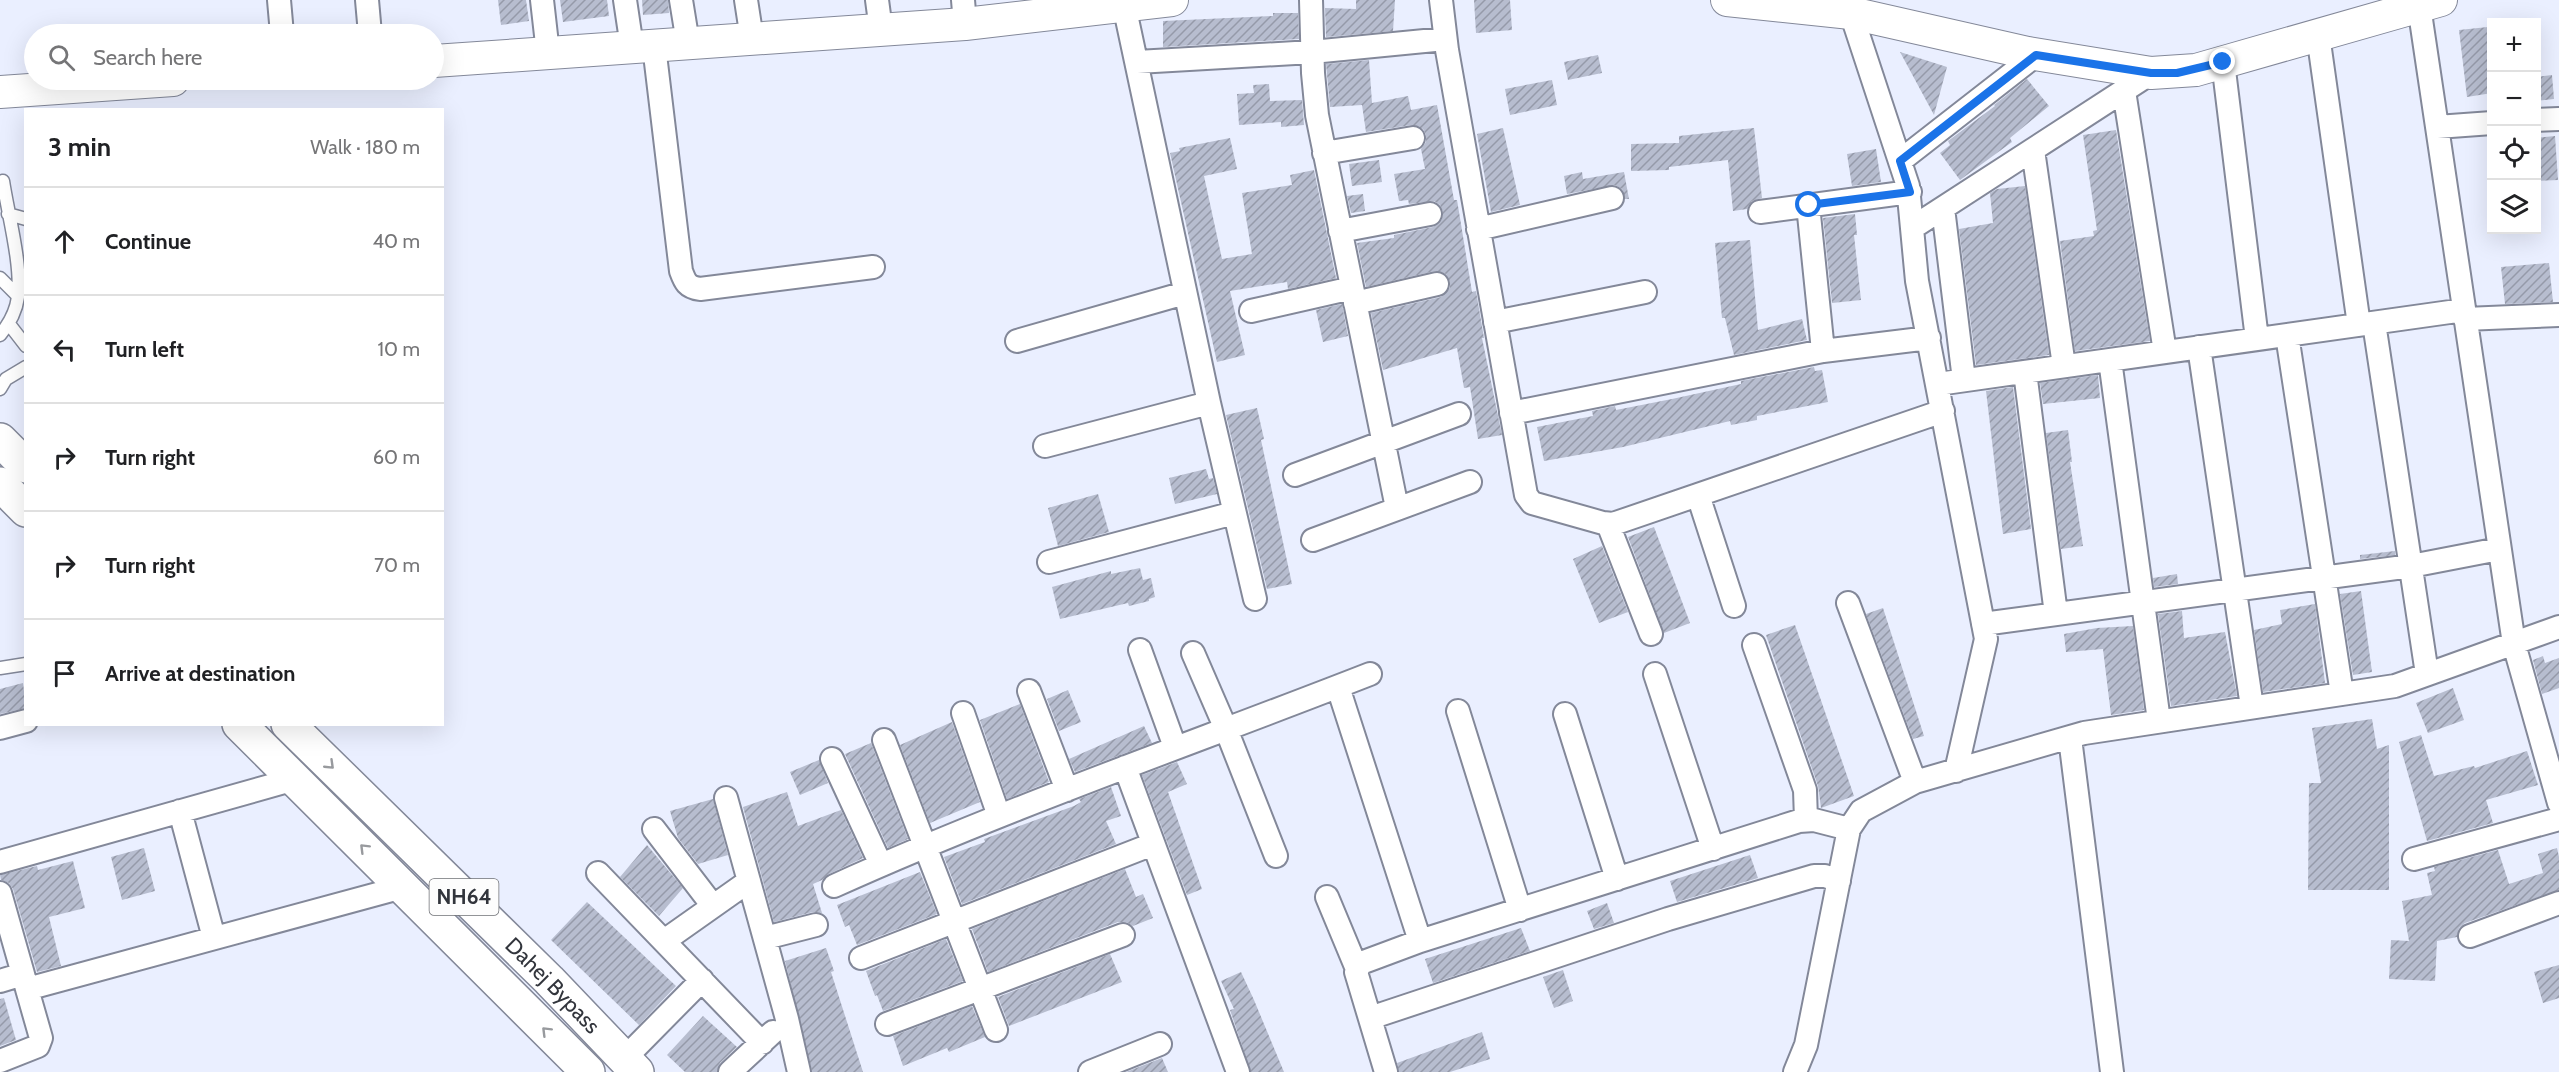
<!DOCTYPE html>
<meta charset="utf-8">
<style>
body{margin:0;font-family:Cabin,sans-serif;background:#f2f2f2;color:#202124}
.controls{position:absolute;right:18px;top:18px;display:grid;overflow:hidden;border-radius:0px;box-shadow:0 6px 24px #0002}
.controls button{width:54px;height:54px;display:grid;place-items:center;padding:0;border:0;border-bottom:2px solid #e0e0e0;background:#fff;color:#202124;font:30px sans-serif}
.stop{position:absolute;width:18px;height:18px;margin:-14px;border:4px solid #1a73e8;border-radius:50%;background:#fff}
.stop.end{background:#1a73e8;border-color:#fff;box-shadow:0 2px 6px #0008}
.list{margin:0;padding:0;list-style:none}
h2{display:flex;justify-content:space-between;align-items:center;height:78px;margin:0;padding:0 24px;font-size:26px}
h2 small{font-size:20px;font-weight:400;color:#757577}
.list li{display:grid;grid-template-columns:39px 1fr auto;gap:18px;align-items:center;box-sizing:border-box;height:108px;padding:0 24px;border-top:2px solid #e0e0e0}
.list b{display:block;font-size:22px;white-space:nowrap}
.list em{font-size:20px;font-style:normal;color:#757577}
.icon{flex:none;width:33px;height:33px;fill:none;stroke:currentColor;stroke-width:2;stroke-linecap:round;stroke-linejoin:round}
.map{position:relative;flex:none;width:2559px;height:1072px;overflow:hidden}
.search{position:absolute;background:#fff;box-shadow:0 6px 24px #0002;left:24px;top:24px;width:420px;height:66px;display:flex;align-items:center;gap:15px;box-sizing:border-box;padding:0 21px;border-radius:33px;color:#757577;font-size:22px}
.panel{position:absolute;background:#fff;box-shadow:0 6px 24px #0002;left:24px;top:108px;width:420px;height:618px;border-radius:0px}
.map>svg:first-child{display:block}
.building{fill:url(#building-hatch)}
.lines{fill:none;stroke-linecap:round;stroke-linejoin:round}
.lane-casing{stroke:#838899;stroke-width:15}
.street-casing{stroke:#838899;stroke-width:26}
.secondary-casing{stroke:#838899;stroke-width:34}
.highway-casing{stroke:#838899;stroke-width:36}
.lane{stroke:#fff;stroke-width:12}
.street{stroke:#fff;stroke-width:22}
.secondary{stroke:#fff;stroke-width:32}
.highway{stroke:#fff;stroke-width:33}
.oneway{stroke:#989a9e}
.route{stroke:#1a73e8;stroke-width:8}
.labels{text-anchor:middle;stroke-width:4.5;stroke-linejoin:round;paint-order:stroke}
.shield{fill:#fdfdfd;stroke:#6f7176;stroke-width:1.5}
.shield-label{font-size:21px;font-weight:bold;fill:#32353c}
.street-label{font-size:22px;fill:#32353c;stroke:#fdfdfd}
</style>
<div class="map">
<svg width="2559" height="1072" viewBox="0 0 2559 1072">
<defs>
<pattern id="building-hatch" width="6" height="6" patternUnits="userSpaceOnUse" patternTransform="scale(1.5)"><rect width="6" height="6" fill="#b7bdcf"/><path d="M-1 1l2-2M0 6l6-6M5 7l2-2" fill="none" stroke="#959aa9"/></pattern>
</defs>
<rect width="100%" height="100%" fill="#eaefff"/>
<path class="building" d="M498 0H526L529 21 501 25Z
M560 0H607L609 16 563 22Z
M642 0H668L669 13 643 15Z
M1356 0H1395L1393 31 1326 37 1325 8 1356 9Z
M1474 0H1510L1512 30 1476 33Z
M1273 13H1298L1299 39 1163 47V21L1273 16Z
M2488 27 2492 93 2467 97 2459 30Z
M1900 52 1947 67 1934 115Z
M1598 55 1602 73 1568 80 1564 62Z
M1369 60 1372 103 1408 96 1411 110 1437 105 1454 200H1457L1461 224 1472 292 1476 291 1484 338H1482L1502 435 1478 439 1470 387 1464 388 1457 348 1383 370 1371 313 1441 297 1450 288V282L1446 274 1435 271 1366 287 1357 243 1394 238V235L1433 227 1442 219 1443 212 1440 205 1434 201 1409 204 1408 200 1399 201 1394 174 1425 169 1421 149 1426 142V135L1423 129 1411 125 1366 132 1362 105 1330 107 1326 64Z
M2552 75 2554 99 2536 101V77Z
M2027 79 2049 106 2010 138 2012 142 1960 180 1940 153 1950 145 1948 141 1995 106 1994 105Z
M1552 80 1557 105 1510 115 1505 89Z
M1269 84 1270 101 1302 100 1304 125 1281 127V122L1239 125 1237 94 1254 93 1253 85Z
M1503 128 1520 205 1491 212 1477 134Z
M1754 128 1762 198 1752 201 1747 209 1733 211 1728 160 1669 167V170L1631 171V144L1679 143V136Z
M2116 130 2150 341 2075 351 2060 241 2094 236 2093 231 2097 230 2083 135Z
M2555 136 2558 180 2536 181V138Z
M1230 138 1237 169 1204 176 1222 259 1252 254 1242 193 1292 185 1290 175 1314 170 1336 278 1288 289 1287 282 1230 291 1245 355 1217 362 1170 153 1180 151 1179 148Z
M1876 149 1881 182 1852 186 1847 154Z
M1379 160 1382 182 1352 186 1349 164Z
M1582 172 1583 179 1624 172 1629 199H1625L1622 189 1615 185 1567 194 1564 176Z
M2025 186 2049 355 1976 365 1959 229 1993 223 1990 193 1997 189Z
M1363 194 1365 211 1351 213 1347 196Z
M1855 214 1857 235H1854L1861 300 1832 303 1823 218Z
M1750 240 1758 330 1802 319 1807 340 1734 355 1725 318H1722L1715 243Z
M2549 263 2553 302 2505 304 2501 267Z
M1342 304 1348 336 1323 342 1316 310Z
M1814 367 1815 371 1822 370 1828 402 1757 416V420L1731 425 1730 421 1623 447 1544 461 1537 427 1593 416 1592 411 1615 406 1616 410 1672 399 1741 384V381Z
M2098 375 2100 398 2043 404 2040 383Z
M2013 387 2031 529 2003 534 1986 391Z
M1257 408 1264 439 1261 440 1292 584 1267 589 1226 415Z
M2068 430 2072 462H2070L2083 546 2061 549 2046 433Z
M1206 469 1209 479 1213 478 1217 494 1175 504 1169 478Z
M1098 494 1109 532 1058 546 1048 508Z
M1654 527 1690 623 1664 633 1628 537Z
M1602 546 1628 612 1599 623 1573 559Z
M2395 551V555L2360 559V555Z
M1140 568 1143 580 1151 578 1155 597 1149 599V601L1129 606 1128 603 1060 619 1052 587 1111 571V574Z
M2177 574 2178 584 2154 587 2153 578Z
M2361 591 2372 672 2353 675 2340 594Z
M2315 604 2325 683 2263 692 2254 630 2282 624 2280 610Z
M1883 608 1924 736 1913 739 1866 614Z
M2182 611 2184 638 2225 632 2237 696 2171 706 2158 614Z
M1795 625 1854 796 1821 808 1818 786 1766 635Z
M2133 626 2144 710 2111 715 2103 649 2066 652 2064 634 2097 628Z
M2543 656 2545 663 2559 658V688L2542 694 2533 660Z
M23 683 26 708 0 714V689Z
M2453 688 2464 720 2428 733 2416 703Z
M1068 690 1081 722 1059 731 1047 699Z
M1020 704 1049 782 1007 799 980 720Z
M2372 719 2377 749 2389 745V890H2308L2309 783H2321L2312 728Z
M952 722 980 802 930 823 900 745Z
M1144 726 1152 743 1075 772 1069 759Z
M2421 735 2434 776 2474 766 2475 768 2527 751 2538 785 2486 800 2493 823 2427 841 2399 742Z
M871 743 908 839 888 848 845 754Z
M819 760 828 783 800 795 790 772Z
M1177 762 1187 784 1168 792 1202 889 1187 895 1142 775Z
M1111 787 1121 816 1106 821 1116 844 962 904 944 857 985 842 984 839 1074 806 1081 802 1079 799Z
M787 792 798 826 841 810 863 858 829 874 822 880 813 884 822 913 813 912 774 922 743 807Z
M713 799 728 855 698 864 678 838 670 811Z
M647 845 683 888 659 916 620 877Z
M144 848 155 891 122 900 111 857Z
M2557 848 2559 857V890L2465 923 2459 928 2457 937 2437 941 2435 981 2389 979 2391 940 2409 941 2402 901 2432 895 2427 873 2435 871 2434 867 2498 850 2509 884 2543 873 2538 854Z
M1750 855 1758 878 1677 902 1670 881Z
M73 861 85 908 49 917 61 966 37 972 13 889 9 883 1 880 0 875 37 866 38 870Z
M1125 869 1136 897 1143 894 1153 918 1133 926 1126 922H1118L988 972 972 929Z
M920 872 937 914 857 945 849 925 845 927 837 905Z
M587 902 676 986 639 1025 551 940Z
M1607 903 1614 923 1594 929 1587 911Z
M1521 928 1530 951 1433 983 1425 959Z
M946 939 963 981 883 1011 877 995 875 996 866 971Z
M826 948 834 971 831 972 863 1072H812L785 961Z
M1110 954 1122 982 1009 1026 998 997Z
M2559 965V998L2543 1003 2534 972Z
M1563 970 1573 1001 1554 1008 1543 977Z
M1241 972 1254 1000 1284 1072H1251L1230 1010 1234 1009 1221 981Z
M4 998 16 1040 0 1046V999Z
M972 1006 985 1037 949 1052 947 1048 903 1066 893 1036Z
M703 1016 737 1047 720 1063 717 1072H685L667 1055Z
M1482 1032 1490 1059 1450 1072H1399L1397 1063Z
M1162 1058 1168 1072H1126Z"/>
<g class="lines">
<g class="lane-casing">
<path id="lane" d="M8 214 26 219
M0 278 18 296
M9 324 26 346
M0 335C10 323 16 312 18 297 22 265 8 214 3 181
M0 389 6 379 26 367
M0 668 26 664"/>
</g>
<g class="street-casing">
<path id="street" d="M279 0 282 34
M367 0 370 34
M542 0 548 53
M625 0 632 47
M681 0 688 43
M746 0 752 39
M877 0 881 30
M963 0 965 24
M1311 0 1313 73 1317 115 1397 508
M1441 0 1447 50 1526 495 1532 503 1603 523 1613 524 1943 411
M1124 5 1209 403 1255 599
M2419 6 2514 644 2559 803
M1851 13 1908 186 1917 281 1986 639 1956 771
M2318 35 2359 325
M654 46 681 271C685 282 687 287 700 289L873 267
M1137 62 1312 52 1445 39
M2223 62 2257 339
M2124 91 2165 352
M2536 120 2559 119
M2437 127 2492 123
M2033 150 2064 366
M1324 153 1413 138
M1900 161 2036 55
M1808 205 1823 351
M1943 208 1964 380
M1760 212 1910 192
M1912 228 2151 73
M1478 229 1612 198
M1340 231 1430 214
M1355 303 1437 284
M1251 311 1352 288
M2465 319 2559 315
M1495 322 1645 292
M2374 323 2427 674
M2287 335 2342 694
M1017 341 1185 293
M2199 347 2252 707
M2110 360 2159 721
M2025 372 2056 614
M1938 384 2464 310
M1511 413 1823 351 1929 338
M1045 446 1209 403
M1295 475 1459 414
M1698 495 1734 606
M1608 524 1651 634
M1313 540 1470 482
M1049 562 1234 513
M1848 603 1915 782
M1983 624 2411 566 2499 549
M1754 645 1805 790 1806 820
M1140 650 1175 747
M1193 653 1226 729 1276 856
M1655 674 1713 849
M1338 687 1420 941
M1029 691 1067 790
M1458 711 1520 910
M963 713 999 816
M1565 714 1617 879
M0 728 26 721
M2070 738 2112 1072
M884 740 996 1030
M832 759 881 865
M1125 767 1238 1072
M726 798 787 1019 799 1072
M180 811 214 938
M654 829 713 906
M2414 859 2559 819
M0 862 295 779
M598 873 762 1043
M834 886C1009 807 1191 744 1370 674
M0 893 23 974
M1327 897 1357 969
M2470 936 2559 903
M765 938 816 925
M664 941 749 881
M861 958 1153 844
M0 981 23 974 27 989 403 887
M1370 1018 1668 919 1814 876H1825L1839 881
M887 1024 1123 935
M624 1059 702 980
M0 1061 38 1046 41 1038 27 989
M730 1072 773 1032
M1090 1072 1160 1044
M1386 1072 1356 972 1361 963 1420 941 1799 821 1814 820 1849 829
M1795 1072 1806 1045 1849 829 1861 811 1915 782 2084 733 2395 686 2559 627"/>
</g>
<g class="secondary-casing">
<path id="secondary" d="M1727 0 1851 13 2028 53 2151 73 2196 70 2441 0
M434 61 965 24 1172 0
M0 92 173 80"/>
</g>
<g class="highway-casing">
<g id="highway">
<path d="M0 440 26 466"/>
<path d="M0 484 26 510"/>
<path d="M239 724 588 1072"/>
<path id="s1" d="M288 724 549 980 637 1072"/>
</g>
</g>
<use href="#lane" class="lane"/>
<use href="#street" class="street"/>
<use href="#secondary" class="secondary"/>
<use href="#highway" class="highway"/>
</g>
<defs><path id="oneway-chevron" d="M-2-3.5L2.5 0L-2 3.5" fill="none" stroke-width="1.6" stroke-linecap="round" stroke-linejoin="round" transform="scale(1.5)"/></defs>
<g class="oneway">
<use href="#oneway-chevron" transform="translate(330 765) rotate(44)"/>
<use href="#oneway-chevron" transform="translate(364 848) rotate(-135)"/>
<use href="#oneway-chevron" transform="translate(546 1031) rotate(-135)"/>
</g>
<g class="lines">
<path class="route" d="M1809 205 1910 192 1900 161 2036 55 2151 73H2177L2223 62"/>
</g>
<g class="labels">
<rect class="shield" x="429.5" y="879" width="69" height="36" rx="4.5"/>
<g class="shield-label">
<text x="464" y="904">NH64</text>
</g>
<g class="street-label">
<text dy="8" stroke="none"><textPath href="#s1" startOffset="372">Dahej Bypass</textPath></text>
</g>
</g>
</svg>
<div class="controls">
<button>+</button>
<button>−</button>
<button><svg class="icon" aria-label="locate" viewBox="0 0 24 24"><circle cx="12" cy="12" r="6"/><path d="M12 2v4M12 18v4M2 12h4M18 12h4"/></svg></button>
<button><svg class="icon" aria-label="layers" viewBox="0 0 24 24"><path d="M12 4l9 5-9 5-9-5zM3 14l9 5 9-5"/></svg></button>
</div>
<div class="stop" style="left:1809px;top:205px"></div>
<div class="stop end" style="left:2223px;top:62px"></div>
<div class="search"><svg class="icon" aria-label="search" viewBox="0 0 24 24"><circle cx="10" cy="10" r="6"/><path d="M15 15l6 6"/></svg>Search here</div>
<section class="panel">
<h2>3 min<small>Walk · 180 m</small></h2>
<ul class="list">
<li><svg class="icon" aria-label="ahead" viewBox="0 0 24 24"><path d="M12 20V5M6 11l6-6 6 6"/></svg><div><b>Continue</b></div><em>40 m</em></li>
<li><svg class="icon" aria-label="left" viewBox="0 0 24 24"><path d="M17 20v-9H6M10 6l-5 5 5 5"/></svg><div><b>Turn left</b></div><em>10 m</em></li>
<li><svg class="icon" aria-label="right" viewBox="0 0 24 24"><path d="M7 20v-9h11M14 6l5 5-5 5"/></svg><div><b>Turn right</b></div><em>60 m</em></li>
<li><svg class="icon" aria-label="right" viewBox="0 0 24 24"><path d="M7 20v-9h11M14 6l5 5-5 5"/></svg><div><b>Turn right</b></div><em>70 m</em></li>
<li><svg class="icon" aria-label="arrive" viewBox="0 0 24 24"><path d="M6 21V4h12l-3 4 3 4H6"/></svg><div><b>Arrive at destination</b></div></li>
</ul>
</section>
</div>
